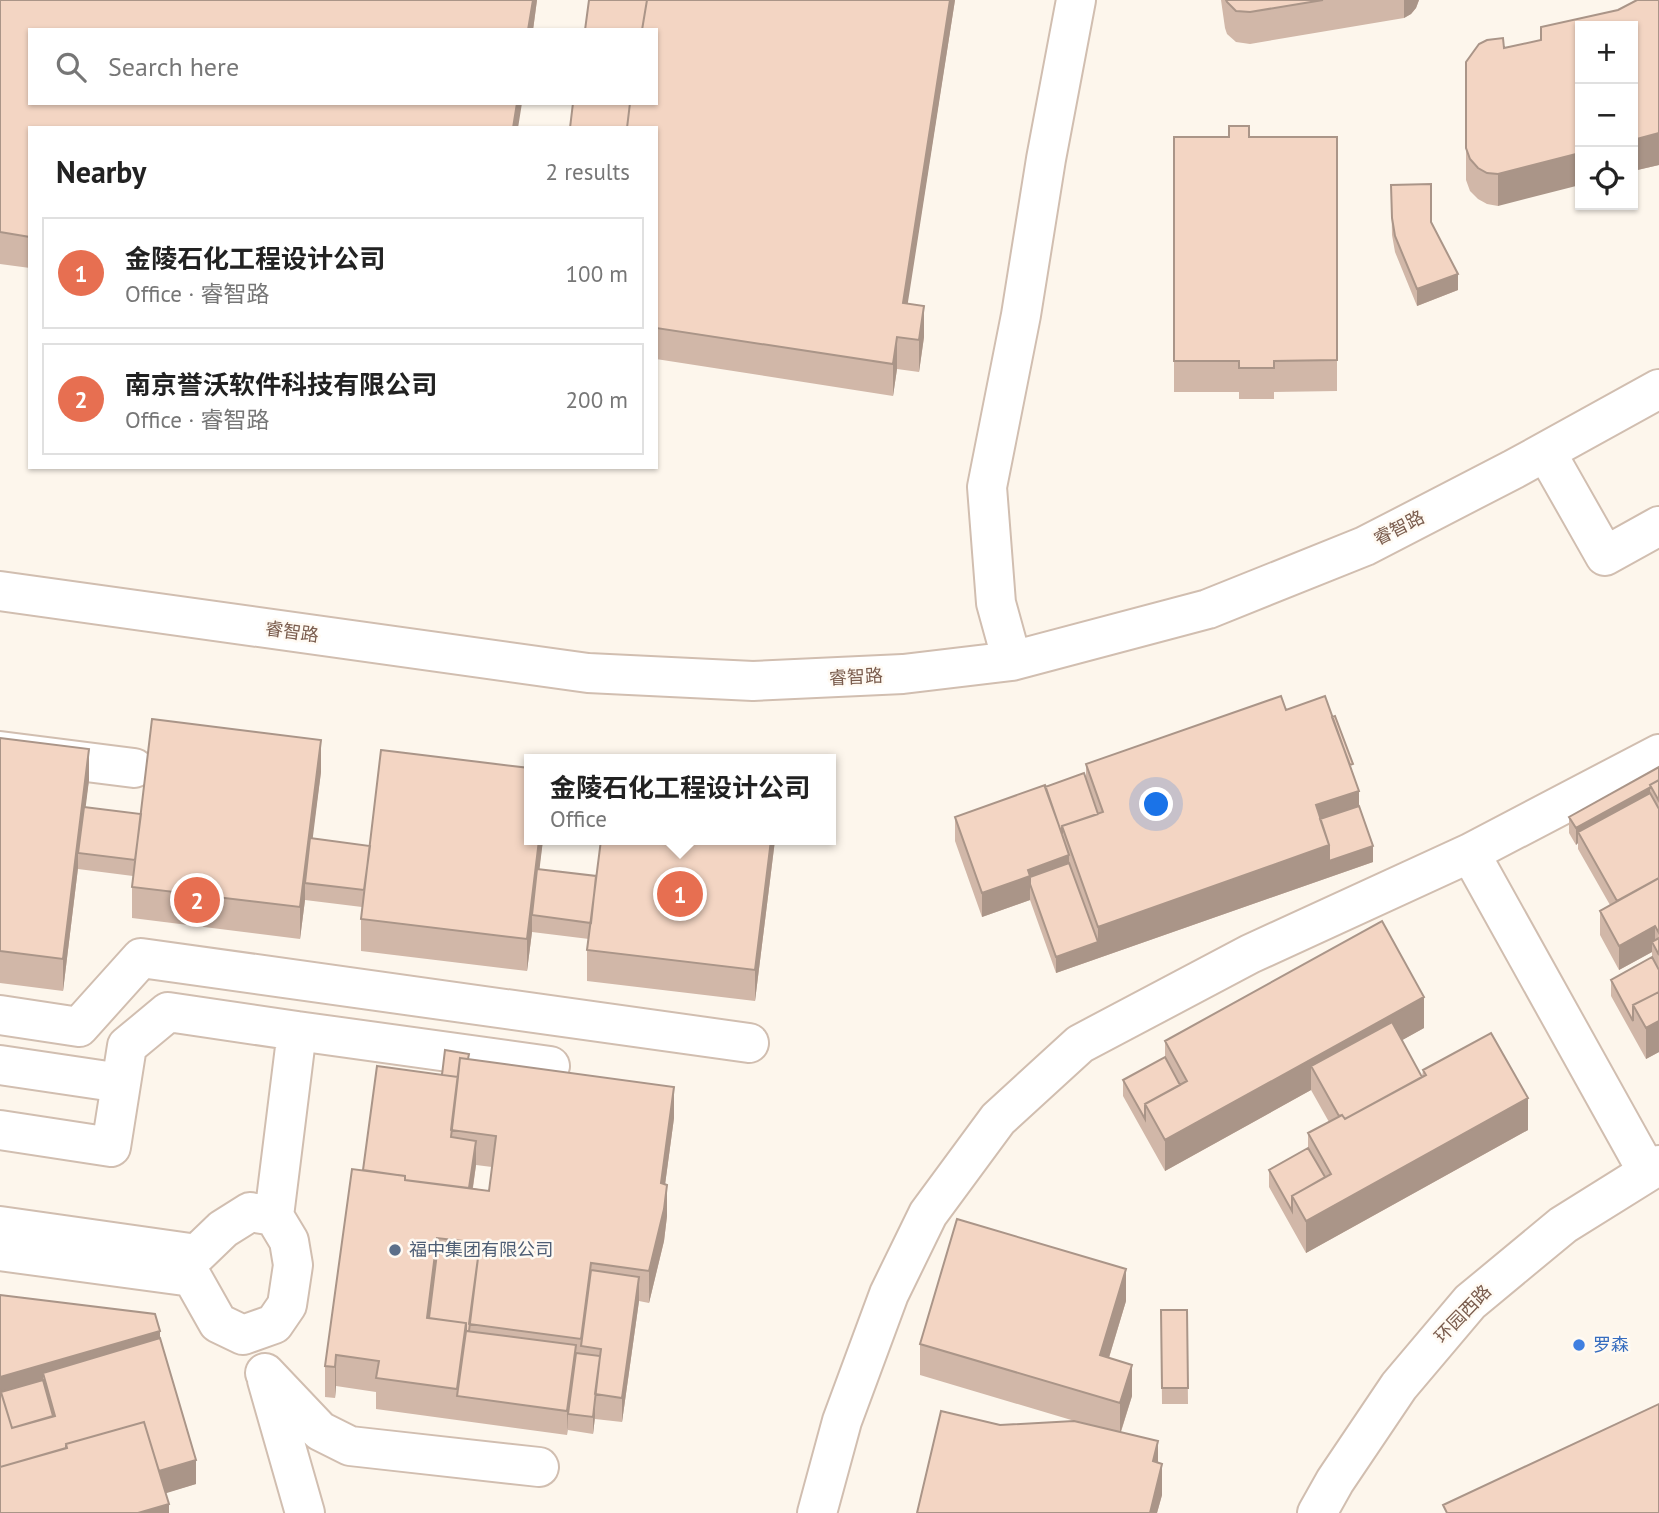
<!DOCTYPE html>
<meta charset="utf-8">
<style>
body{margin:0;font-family:"PT Sans","Noto Sans SC",sans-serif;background:#f6f6f6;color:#222}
.controls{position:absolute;right:21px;top:21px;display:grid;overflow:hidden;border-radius:0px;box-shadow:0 2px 5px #0004}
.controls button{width:63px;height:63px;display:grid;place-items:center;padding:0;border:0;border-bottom:2px solid #e0e0e0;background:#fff;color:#222;font:35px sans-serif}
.you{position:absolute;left:1157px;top:805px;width:24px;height:24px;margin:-18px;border:5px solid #fff;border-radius:50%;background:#1a73e8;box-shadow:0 0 0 10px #1a73e833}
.badge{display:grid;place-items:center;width:46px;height:46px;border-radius:50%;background:#e76f51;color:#fff;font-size:23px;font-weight:700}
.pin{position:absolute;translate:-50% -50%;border:4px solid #fff;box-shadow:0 2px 7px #0006}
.popup{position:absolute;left:524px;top:754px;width:312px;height:91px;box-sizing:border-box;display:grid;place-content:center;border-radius:0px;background:#fff;filter:drop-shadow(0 2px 5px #0005);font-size:23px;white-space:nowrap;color:#767676}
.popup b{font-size:26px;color:#222}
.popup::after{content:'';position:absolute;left:50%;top:100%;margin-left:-14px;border:14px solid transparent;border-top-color:#fff}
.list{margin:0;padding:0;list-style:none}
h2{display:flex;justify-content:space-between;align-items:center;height:91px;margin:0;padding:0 28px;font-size:30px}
h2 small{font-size:23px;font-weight:400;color:#767676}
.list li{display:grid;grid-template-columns:46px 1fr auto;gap:21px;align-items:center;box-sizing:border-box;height:112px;margin:0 14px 14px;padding:0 14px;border:2px solid #e0e0e0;border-radius:0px}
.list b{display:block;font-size:26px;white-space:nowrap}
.list p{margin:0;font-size:23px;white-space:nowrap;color:#767676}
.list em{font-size:23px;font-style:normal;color:#767676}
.icon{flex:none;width:38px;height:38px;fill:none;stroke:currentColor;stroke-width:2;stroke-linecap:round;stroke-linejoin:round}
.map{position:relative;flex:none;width:1659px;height:1513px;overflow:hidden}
.search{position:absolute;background:#fff;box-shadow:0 2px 5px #0004;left:28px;top:28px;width:630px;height:77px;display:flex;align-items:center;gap:18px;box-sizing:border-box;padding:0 24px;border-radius:0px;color:#767676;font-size:26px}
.panel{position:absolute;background:#fff;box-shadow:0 2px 5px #0004;left:28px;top:126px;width:630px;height:343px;border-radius:0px}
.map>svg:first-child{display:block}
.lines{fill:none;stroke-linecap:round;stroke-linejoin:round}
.minor-casing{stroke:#d1beb0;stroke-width:42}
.minor{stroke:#fff;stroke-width:38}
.wall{fill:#d1b7a8;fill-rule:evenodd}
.shaded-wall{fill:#aa9588}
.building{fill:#f3d5c3;stroke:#aa9588;stroke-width:2}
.service-dot{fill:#5c6f8a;stroke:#fffaf3;stroke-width:2.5}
.shop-dot{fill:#3f7fe0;stroke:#fffaf3;stroke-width:2.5}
.labels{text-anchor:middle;stroke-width:5;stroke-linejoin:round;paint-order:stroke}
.street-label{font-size:18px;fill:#7a5c4d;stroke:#fffaf3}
.service-label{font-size:18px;fill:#4e5e75;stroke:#fffaf3;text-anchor:start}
.shop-label{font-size:18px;fill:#366cbe;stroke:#fffaf3;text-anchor:start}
</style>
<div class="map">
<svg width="1659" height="1513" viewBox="0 0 1659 1513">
<rect width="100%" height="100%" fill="#fdf6ec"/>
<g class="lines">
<g class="minor-casing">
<path id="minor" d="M1546 452 1605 556 1659 526
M0 591 588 673 753 681 903 674 1012 661 1208 609 1365 546 1514 469 1659 389
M1012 661 996 603 987 487 1021 315 1046 159 1076 0
M0 751 134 768
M1470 853 1647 1171
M0 1015 79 1027 141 958 749 1043
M0 1065 121 1083
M0 1130 111 1147 127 1046 168 1012 297 1031
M274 1216 297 1031 550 1066
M0 1226 197 1254 223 1229 250 1212 274 1216 289 1241 293 1265 287 1305 274 1324 243 1335 218 1323 192 1277 0 1251
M265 1373 320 1431 350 1446 539 1467
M267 1380 305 1513
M817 1513 842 1421 889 1294 928 1214 998 1119 1080 1044 1250 954 1470 853 1659 754
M1317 1513 1335 1481 1399 1386 1470 1302 1563 1225 1659 1165"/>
</g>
<use href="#minor" class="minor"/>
</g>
<path class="wall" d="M0 0H537L533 30 30 128V268L0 264Z
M955 0 907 303 924 337 919 372 897 369 893 396 656 359V128Z
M1221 0H1419L1416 8 1411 14 1404 18 1250 44 1236 42 1227 34 1225 28Z
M1659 0V165L1633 171V26L1498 206 1487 204 1478 199 1470 191 1466 180V148L1504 48 1541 40 1618 10Z
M1174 137H1337V391L1274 392V399H1239V392H1174Z
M1391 185 1431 222 1458 290 1417 306 1395 252 1392 235Z
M1286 710 1353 773 1359 806 1373 862 1056 973 1030 900 982 917 955 841V817L1086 779V764Z
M0 738 89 780 85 807 141 814 321 772 312 838 370 846 543 840 539 869 596 876 775 840 755 1001 587 981V950L589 939 532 932 527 971 361 951V919L362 907 305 900 300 939 132 918V887L133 876 78 869V868L63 991 0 983Z
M1659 767V1052L1646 1059 1611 996V980L1652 957V952L1619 970 1600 935V911L1610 905 1578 849V843L1576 845 1569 833V817Z
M1424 1028 1402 1040 1422 1077 1423 1070 1528 1130 1306 1253 1269 1187V1170L1308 1148V1133L1329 1122 1311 1090 1165 1171 1123 1096V1080L1165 1057V1041Z
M469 1060 674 1118 665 1184 667 1216 664 1241 649 1303 639 1301 622 1422 595 1419V1417L593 1434 568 1430V1428L567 1435 376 1409V1392L336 1386 335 1398 325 1397V1366L363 1170 442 1075ZM476 1165 492 1167 489 1191 473 1188Z
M0 1295 160 1338 196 1484 165 1493 169 1513H0Z
M1126 1301 1109 1358 1132 1396 1121 1432 1158 1463 1162 1495 1157 1513H917L1000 1425 1078 1422 920 1375V1344Z
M1161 1310H1187L1188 1404H1162Z"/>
<path class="shaded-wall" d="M533 0H537L533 30H528Z
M950 0H955L903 334V303Z
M1404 0H1419L1416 8 1411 14 1404 18Z
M517 103H522L518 128H513Z
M1659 133V165L1633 171V140Z
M1580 153V185L1498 206V174Z
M1458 274V290L1417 306V289Z
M924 306V337L919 372V340Z
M897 337V369L893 396V364Z
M321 740V772L307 884 305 883V900L300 939V907Z
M89 749V780L80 853H78V868L63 991V959Z
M1650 787V803L1578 832V843L1576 845V828Z
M1359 791V822L1321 835 1316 805Z
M539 840H543L534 915H532V932L527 971V939Z
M771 840H775L755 1001V970Z
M1329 845 1373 846V862L1056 973V957L1098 942V927Z
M1069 855V879L1030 884V900L982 917V893L1028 870Z
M1655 926V948L1652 942V952L1619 970V946Z
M1424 997V1028L1322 1085 1311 1066V1090L1165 1171V1140Z
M1659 1007V1052L1646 1059V1028Z
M674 1087V1118L661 1215V1183Z
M1528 1098V1130L1306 1253V1221Z
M476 1141V1165L468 1220V1196Z
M667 1185V1216L664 1241 649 1303V1271Z
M437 1238V1269L429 1333 427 1318Z
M1126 1269V1301L1100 1387V1355Z
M639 1277V1301L622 1422V1398Z
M160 1331V1362L43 1373V1397L0 1396V1377Z
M576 1345V1369L568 1414 567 1435V1411Z
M336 1355V1386L335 1398V1367Z
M1132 1365V1396L1120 1434V1403Z
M595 1400V1417L593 1434V1417Z
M1158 1441V1473L1153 1461Z
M196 1460V1484L157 1496V1471Z
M1162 1464V1495L1157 1513H1150Z
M169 1504V1513H138Z"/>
<path class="building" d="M0 0H533L528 30H30V103H517L513 128H30V237L0 232Z
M589 0H647L642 30H585Z
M647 0H950L903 303 924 306 919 340 897 337 893 364 656 328V128H627L630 103H656V30H642Z
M1226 0H1323L1250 12 1236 11 1227 2Z
M1637 0H1659V133L1633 140V26H1580V153L1498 174 1487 173 1478 168 1470 159 1466 148V62L1479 44 1487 40 1503 38 1504 48 1541 40V27L1618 10Z
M573 103H630L627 128H570Z
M1229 126H1249V137H1337V360L1274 361V368H1239V361H1174V137H1229Z
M1431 184V222L1458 274 1417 289 1395 236 1392 218 1391 185Z
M1281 696 1286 710 1325 696 1359 791 1316 805 1329 845 1098 927 1062 826 1103 812 1086 764Z
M1335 716 1353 764 1350 765 1332 717Z
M152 719 321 740 300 907 132 887Z
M0 738 89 749 63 959 0 951Z
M381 750 529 768V840H539L527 939 361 919Z
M1659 767V780L1650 785 1651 787 1576 828 1569 817Z
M1084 773 1098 814 1062 826V834L1045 787Z
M1659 780V801L1650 785Z
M1045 785 1069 855 1028 870 1030 876 982 893 955 817Z
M1650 793 1659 809V878L1617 901 1578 832Z
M1359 806 1373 846 1329 861V845L1320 819Z
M84 807 141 814 135 860 78 853Z
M310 838 370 846 364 890 305 883Z
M601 840H771L755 970 587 950Z
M1069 863 1098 942 1056 957 1030 884V877Z
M537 869 596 876 591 923 532 915Z
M1659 878V933L1655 926 1619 946 1600 911Z
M1382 921 1424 997 1165 1140 1145 1104 1187 1081 1165 1041Z
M1659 938V955L1652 942Z
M1652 957 1659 970V992L1633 1005V1021L1611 980Z
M1659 992V1021L1646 1028 1633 1005Z
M1392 1022 1422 1077 1345 1119 1342 1115 1339 1116 1311 1066Z
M1491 1033 1528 1098 1306 1221 1292 1196 1331 1174 1308 1133 1342 1115 1345 1119 1426 1075 1423 1070Z
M445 1050 469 1054 468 1059 460 1058 458 1077 442 1075Z
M1165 1057 1180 1085 1145 1104V1119L1123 1080Z
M460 1058 674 1087 661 1183 667 1185 664 1209 649 1271 591 1263 581 1339 469 1324 480 1243 437 1238 427 1318 466 1323 457 1389 376 1378 379 1361 336 1355 335 1367 325 1366 352 1169 405 1176V1180L489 1191 496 1136 451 1130Z
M377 1066 458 1077 451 1137 476 1141 469 1188 405 1180V1176L363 1170Z
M1308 1148 1325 1177 1292 1196V1211L1269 1170Z
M957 1219 1126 1269 1100 1355 1132 1365 1120 1403 920 1344Z
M437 1253 478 1258 469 1331H466V1323L429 1318Z
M591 1270 639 1277 622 1398 595 1394 601 1349 581 1346Z
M0 1295 155 1314 160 1331 0 1377Z
M1161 1310H1187L1188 1388H1162Z
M466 1331 576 1345 567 1411 457 1396Z
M160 1338 196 1460 159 1471 144 1422 66 1444V1448L0 1467V1389L12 1428 55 1416 43 1373Z
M576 1353 600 1356 593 1417 568 1414Z
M43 1380 53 1416 12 1428 1 1392Z
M1659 1404V1513H1447L1443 1505Z
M941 1411 1000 1425 1074 1421 1158 1441 1153 1461 1162 1464 1150 1513H917Z
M144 1422 169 1504 138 1513H0V1467L67 1448 66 1444Z"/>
<circle class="service-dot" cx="395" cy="1250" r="7"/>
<circle class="shop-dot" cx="1579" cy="1345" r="7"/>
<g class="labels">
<g class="street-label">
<text transform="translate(1399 528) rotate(-27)" y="6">睿智路</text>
<text transform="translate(292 632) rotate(8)" y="6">睿智路</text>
<text transform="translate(856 677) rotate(-3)" y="6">睿智路</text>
<text transform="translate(1463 1314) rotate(-46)" y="6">环园西路</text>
</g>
<g class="service-label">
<text x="409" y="1256">福中集团有限公司</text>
</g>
<g class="shop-label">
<text x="1593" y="1351">罗森</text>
</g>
</g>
</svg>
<div class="controls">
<button>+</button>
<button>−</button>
<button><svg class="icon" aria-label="locate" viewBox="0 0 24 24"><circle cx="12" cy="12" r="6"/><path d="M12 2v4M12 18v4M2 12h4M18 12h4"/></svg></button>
</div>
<div class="you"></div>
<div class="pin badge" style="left:680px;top:894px">1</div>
<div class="popup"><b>金陵石化工程设计公司</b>Office</div>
<div class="pin badge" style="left:197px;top:900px">2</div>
<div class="search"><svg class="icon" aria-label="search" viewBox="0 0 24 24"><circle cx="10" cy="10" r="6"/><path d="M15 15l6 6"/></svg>Search here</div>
<section class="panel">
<h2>Nearby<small>2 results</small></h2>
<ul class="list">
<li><span class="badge">1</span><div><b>金陵石化工程设计公司</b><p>Office · 睿智路</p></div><em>100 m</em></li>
<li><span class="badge">2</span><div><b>南京誉沃软件科技有限公司</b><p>Office · 睿智路</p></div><em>200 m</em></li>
</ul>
</section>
</div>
